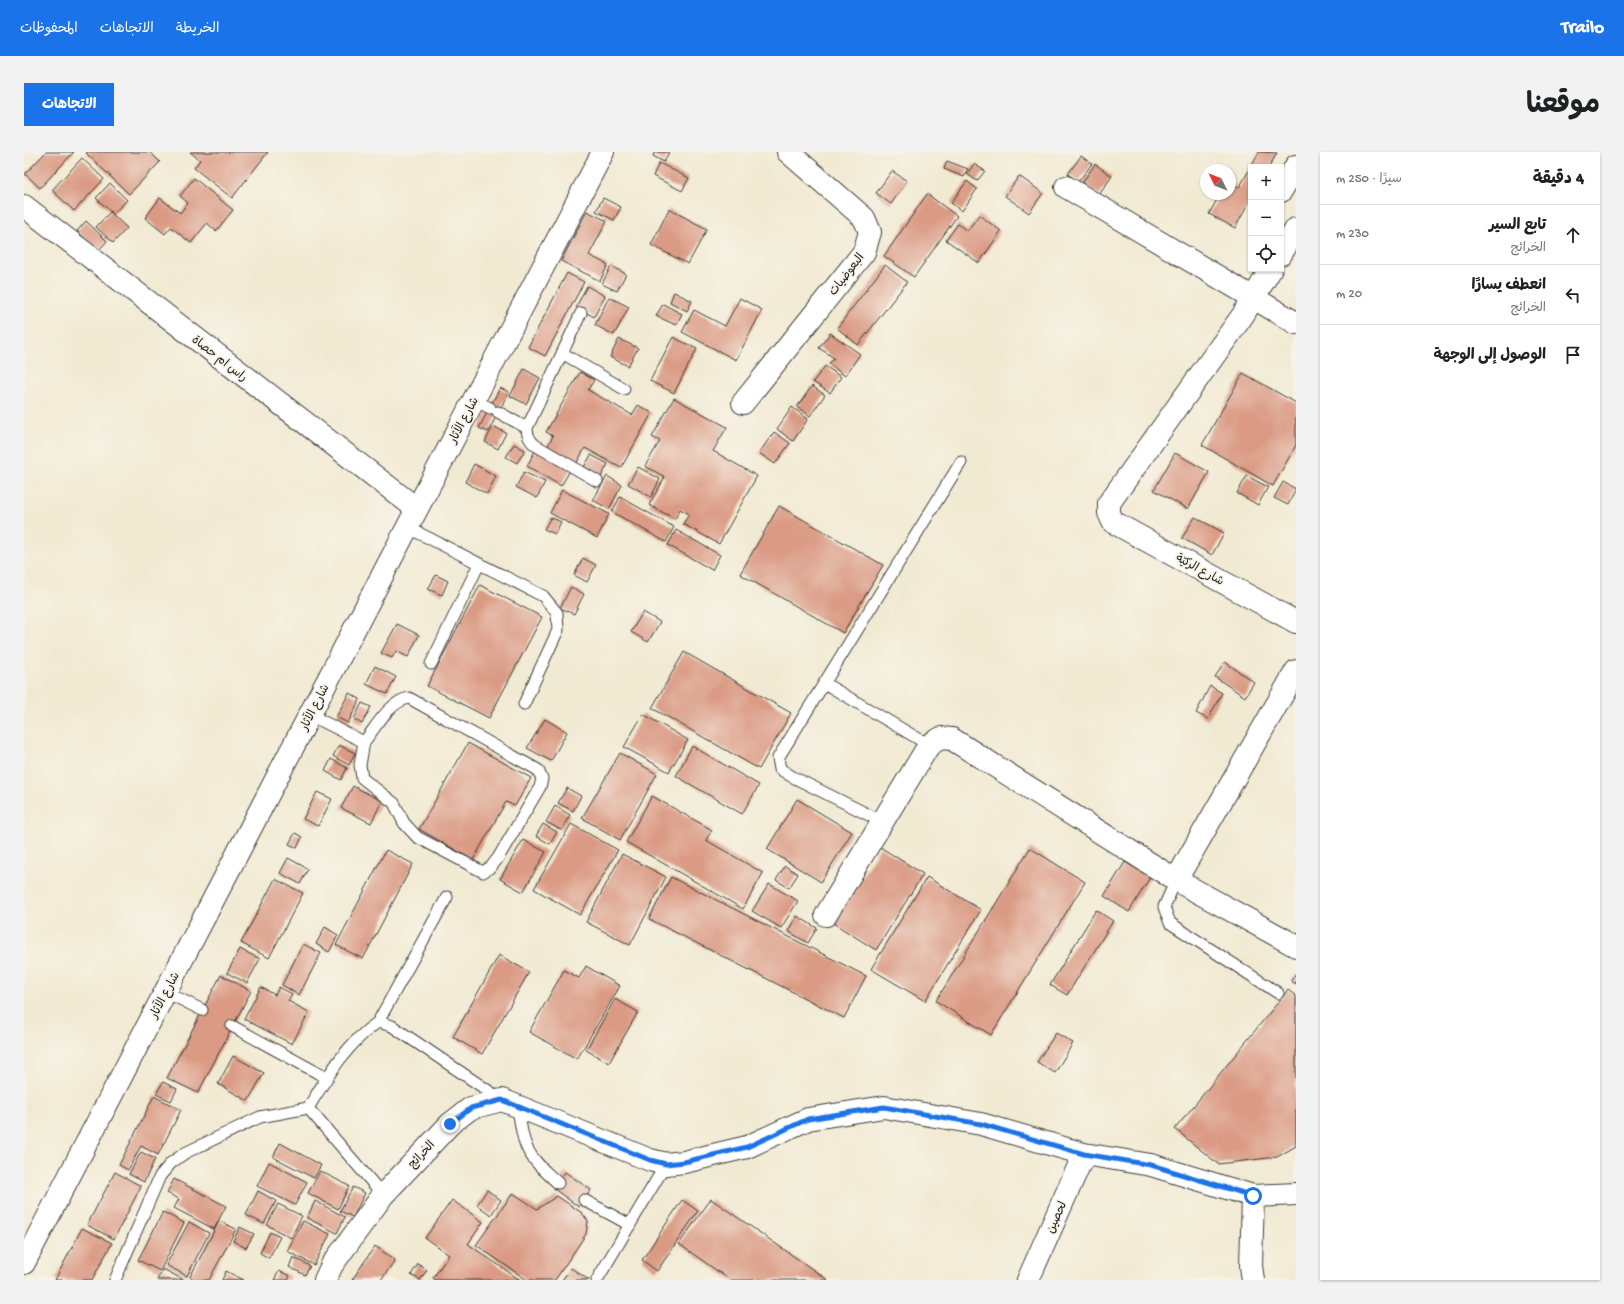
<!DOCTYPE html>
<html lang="ar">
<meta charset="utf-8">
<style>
body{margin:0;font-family:"Gochi Hand","Playpen Sans Arabic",sans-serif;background:#f2f2f2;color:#202124;direction:rtl}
.controls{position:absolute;right:12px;top:12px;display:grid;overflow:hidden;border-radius:0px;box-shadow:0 1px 3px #0004}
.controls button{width:36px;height:36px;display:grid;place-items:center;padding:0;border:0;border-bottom:1px solid #e0e0e0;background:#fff;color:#202124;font:20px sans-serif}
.compass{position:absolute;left:1176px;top:12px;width:36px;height:36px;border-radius:50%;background:#fff;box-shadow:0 1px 3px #0004;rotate:312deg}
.stop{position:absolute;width:12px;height:12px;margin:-9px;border:3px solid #1a73e8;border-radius:50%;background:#fff}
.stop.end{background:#1a73e8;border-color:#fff;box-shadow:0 1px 4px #0008}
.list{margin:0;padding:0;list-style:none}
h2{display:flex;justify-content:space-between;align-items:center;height:52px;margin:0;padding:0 16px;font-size:17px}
h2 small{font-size:13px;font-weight:400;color:#757577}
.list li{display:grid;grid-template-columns:26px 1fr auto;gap:12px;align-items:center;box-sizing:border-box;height:60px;padding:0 16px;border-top:1px solid #e0e0e0}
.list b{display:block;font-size:15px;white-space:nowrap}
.list p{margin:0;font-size:13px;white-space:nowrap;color:#757577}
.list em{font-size:13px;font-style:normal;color:#757577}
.icon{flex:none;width:22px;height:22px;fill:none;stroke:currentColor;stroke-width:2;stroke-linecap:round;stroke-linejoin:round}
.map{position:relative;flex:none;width:1272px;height:1128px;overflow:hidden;direction:ltr;border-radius:0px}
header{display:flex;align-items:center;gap:24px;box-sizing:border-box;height:56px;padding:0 20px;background:#1a73e8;color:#fff}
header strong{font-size:19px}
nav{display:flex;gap:22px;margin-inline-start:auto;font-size:14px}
.intro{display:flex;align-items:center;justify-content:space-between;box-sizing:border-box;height:96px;padding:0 24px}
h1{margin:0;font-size:28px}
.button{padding:10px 18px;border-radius:0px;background:#1a73e8;color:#fff;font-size:14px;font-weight:700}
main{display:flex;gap:24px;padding:0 24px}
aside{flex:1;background:#fff;border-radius:0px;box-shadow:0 1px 3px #0004}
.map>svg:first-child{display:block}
.building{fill:#da9a83}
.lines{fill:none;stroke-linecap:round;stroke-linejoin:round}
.lane-casing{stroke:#3c3b37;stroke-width:13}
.street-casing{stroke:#3c3b37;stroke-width:24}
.lane{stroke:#fff;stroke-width:11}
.street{stroke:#fff;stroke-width:22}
.route{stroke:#1a73e8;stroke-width:5}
.labels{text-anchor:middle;stroke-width:3.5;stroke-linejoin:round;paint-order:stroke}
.street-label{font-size:12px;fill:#1c1c1c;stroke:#f7f3e8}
</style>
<header>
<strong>Trailo</strong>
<nav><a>الخريطة</a><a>الاتجاهات</a><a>المحفوظات</a></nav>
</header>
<div class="intro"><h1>موقعنا</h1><a class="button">الاتجاهات</a></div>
<main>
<aside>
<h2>4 دقيقة<small>سيرًا · 250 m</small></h2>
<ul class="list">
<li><svg class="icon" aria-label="ahead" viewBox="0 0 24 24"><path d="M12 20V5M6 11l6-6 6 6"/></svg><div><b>تابع السير</b><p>الخرائج</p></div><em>230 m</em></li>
<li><svg class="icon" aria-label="left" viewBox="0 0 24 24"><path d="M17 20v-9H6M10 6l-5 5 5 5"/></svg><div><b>انعطف يسارًا</b><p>الخرائج</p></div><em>20 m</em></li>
<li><svg class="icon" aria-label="arrive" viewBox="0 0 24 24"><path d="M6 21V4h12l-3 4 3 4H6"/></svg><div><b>الوصول إلى الوجهة</b></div></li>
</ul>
</aside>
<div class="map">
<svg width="1272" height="1128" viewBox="0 0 1272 1128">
<rect width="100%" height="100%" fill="#f7f3e8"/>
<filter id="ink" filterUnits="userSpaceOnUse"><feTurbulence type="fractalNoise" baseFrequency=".025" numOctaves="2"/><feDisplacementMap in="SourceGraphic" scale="8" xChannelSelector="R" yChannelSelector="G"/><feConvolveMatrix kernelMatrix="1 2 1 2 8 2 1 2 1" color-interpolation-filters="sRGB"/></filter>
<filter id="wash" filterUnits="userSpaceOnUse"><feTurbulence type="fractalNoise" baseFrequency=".012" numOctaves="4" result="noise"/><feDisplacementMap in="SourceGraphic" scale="16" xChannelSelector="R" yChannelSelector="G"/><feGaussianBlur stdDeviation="0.9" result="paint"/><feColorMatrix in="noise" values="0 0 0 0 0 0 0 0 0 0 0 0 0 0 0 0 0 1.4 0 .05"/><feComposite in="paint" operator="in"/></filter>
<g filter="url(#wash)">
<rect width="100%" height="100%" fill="#f1ead3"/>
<g id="blocks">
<path class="building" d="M22 0H50L16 36 1 22Z
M63 0H126L136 10 105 42 62 1Z
M166 0H244L208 46 170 16 176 8Z
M631 0H645L640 10 629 4Z
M1235 0 1253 1 1245 15H1227V47L1211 76 1185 62 1196 42H1206V31L1215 36Z
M1057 4 1068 12 1054 30 1044 22Z
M58 6 80 27 50 59 28 38Z
M923 9 944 17 940 25 920 17Z
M635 11 665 26 658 39 629 24Z
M950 12 961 19 953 29 943 22Z
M1071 12 1088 24 1075 43 1058 31Z
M868 19 883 29 867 52 852 41Z
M995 24 1019 41 1005 61 981 44Z
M170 26 209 58 192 79 183 71 167 91 147 75 141 82 121 66 136 46 156 61 164 51 156 44Z
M943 29 953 37 938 59 927 51Z
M86 31 103 48 89 62 72 46Z
M903 42 933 64 890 125 860 104Z
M579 46 597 55 590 68 572 59Z
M645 57 683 77 664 112 627 93Z
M563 59 583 69 565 103 584 113 576 129 537 109Z
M86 60 103 76 89 91 72 75Z
M955 63 977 79 955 111 922 88 934 72 943 79Z
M62 69 83 89 74 99 53 79Z
M861 113 883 130 834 193 813 176Z
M587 114 602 122 593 139 578 132Z
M543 121 560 130 521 204 504 195Z
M563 134 581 144 570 165 552 155Z
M650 140 668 149 663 159 646 150Z
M585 145 605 155 590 183 571 173Z
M716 146 738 158 712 208 658 180 670 158 701 174Z
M639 152 658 162 652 173 632 164Z
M806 181 836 202 821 224 805 212 810 206 795 196Z
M649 185 673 197 650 241 626 229Z
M595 187 614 196 604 214 586 205Z
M801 214 817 225 806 241 789 230Z
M500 217 516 226 502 252 486 244Z
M556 220 570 228 564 238 608 263 614 253 628 261 597 316 561 296 551 314 522 297 529 284 522 280Z
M1219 221 1272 251V293L1249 334 1178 293Z
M788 234 801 243 786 264 773 255Z
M476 236 485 240 464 280 455 276Z
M650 246 703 275 689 299 733 324 695 392 659 372 665 362 656 357 651 367 625 353 641 325 621 314 636 289 628 285Z
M768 255 784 267 769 289 753 277Z
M469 274 482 281 474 297 461 290Z
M750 280 766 291 751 312 735 301Z
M490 292 501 298 493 311 482 305Z
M512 297 547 317 537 334 503 314Z
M1151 301 1185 320 1164 357 1130 338Z
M567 303 584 312 577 325 560 315Z
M450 312 472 324 463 342 441 330Z
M614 315 636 327 627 345 604 332Z
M500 320 521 330 513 346 492 335Z
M583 324 598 333 585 357 569 348Z
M1223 324 1244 335 1234 353 1213 341Z
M1259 330 1272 337 1264 353 1250 346Z
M538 338 585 362 573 386 526 361Z
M596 345 650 375 642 390 588 360Z
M755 354 859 413 819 481 716 422Z
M527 365 537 370 531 382 520 377Z
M1171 365 1200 381 1188 403 1158 386Z
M652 378 696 403 688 418 644 393Z
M559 406 572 413 563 430 550 423Z
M412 423 424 429 418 443 404 437Z
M456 433 518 465 465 566 403 534Z
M547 435 560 442 550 462 536 456Z
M619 460 636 470 624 490 607 480Z
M373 472 395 483 384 505 372 499 368 506 357 501Z
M660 500 767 561 735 617 628 556Z
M1201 510 1230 530 1221 545 1191 525Z
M351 514 372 525 363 542 342 532Z
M1186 534 1198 541 1184 567 1172 561Z
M325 541 336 547 324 571 312 565Z
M338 551 347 555 338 572 330 567Z
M619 562 664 588 645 620 600 595Z
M521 567 543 580 527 609 503 596Z
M444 591 507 626 491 654 482 650 449 708 395 677Z
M315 593 331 601 325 613 309 604Z
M668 594 735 633 718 662 652 624Z
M596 601 633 622 596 688 558 666Z
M307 607 323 616 317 628 301 619Z
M329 634 358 649 347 671 317 656Z
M543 636 557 644 549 659 534 651Z
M293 640 308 647 294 674 279 667Z
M628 644 688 678 682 688 739 721 719 757 602 690Z
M773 647 828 680 797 730 743 697Z
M531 654 546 663 537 678 522 670Z
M519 672 533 680 526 692 512 684Z
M547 672 594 698 556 763 510 737Z
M271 681 278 685 273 696 265 692Z
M499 688 522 700 499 740 476 727Z
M856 695 899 722 852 798 809 771Z
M1006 696 1061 730 967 883 912 849Z
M362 698 389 712 339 807 312 793Z
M598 702 642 725 606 793 562 770Z
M264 706 284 717 276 732 256 721Z
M1101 710 1126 725 1105 760 1080 744Z
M761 714 774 722 765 736 752 728Z
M647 725 842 824 820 866 625 767Z
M903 725 957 758 901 849 847 817Z
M251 727 279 741 245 806 217 791Z
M745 732 774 749 757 776 728 759Z
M1072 758 1089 769 1043 843 1026 833Z
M773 764 793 776 784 791 764 779Z
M301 775 314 783 305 800 292 792Z
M279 792 297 801 275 843 258 833Z
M216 797 236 807 223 831 203 821Z
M475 803 505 820 458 902 429 885Z
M562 814 596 834 553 907 505 880 540 818 555 826Z
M1272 821V832L1267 829Z
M197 823 227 839 174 941 143 926Z
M237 835 251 843 255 835 268 842 264 849 285 860 268 892 220 867Z
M1264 838 1272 844V994L1253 1005 1194 1012 1151 977Z
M591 847 614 860 585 911 562 898Z
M1032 881 1049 891 1031 921 1013 910Z
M209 904 240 921 224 949 194 932Z
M139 930 153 937 147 949 132 942Z
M130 944 157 958 134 1003 117 994 104 1018 95 1013Z
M256 991 297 1013 290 1026 249 1005Z
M117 1000 131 1007 120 1030 105 1022Z
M245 1010 283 1030 271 1053 233 1034Z
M296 1019 325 1034 314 1057 284 1041Z
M91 1020 117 1034 90 1087 63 1073Z
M541 1020 567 1038 555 1055 530 1037Z
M150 1027 202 1054 190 1077 150 1056 155 1047 143 1041Z
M329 1035 341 1041 329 1065 316 1059Z
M463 1038 477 1048 467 1063 453 1053Z
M234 1039 252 1049 240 1072 222 1063Z
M489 1041 513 1057 533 1044 558 1061 564 1069 562 1082 531 1128H503L452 1093Z
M687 1047 804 1128H706L655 1092Z
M428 1048 459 1070 444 1092 496 1128H412L409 1126 425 1103 401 1086Z
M658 1048 674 1059 633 1119 618 1108Z
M291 1049 321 1065 313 1081 283 1066Z
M254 1052 278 1064 267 1086 243 1073Z
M139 1060 160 1071 136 1119 114 1108Z
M195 1069 212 1077 185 1128H171L166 1125Z
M279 1069 306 1082 290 1113 263 1099Z
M165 1070 185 1081 163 1124 142 1113Z
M216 1075 230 1082 222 1096 209 1089Z
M58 1076 88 1091 68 1128H31Z
M246 1080 256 1085 245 1106 236 1101Z
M351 1094 371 1108 357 1128H328Z
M269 1105 286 1114 281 1123 265 1115Z
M394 1112 403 1118 396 1128 387 1123Z
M547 1116 565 1128H538Z
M139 1117 160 1128H133Z
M202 1119 220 1128H198Z
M255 1119 266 1124 264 1128H250Z"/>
</g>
</g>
<g filter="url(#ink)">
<use href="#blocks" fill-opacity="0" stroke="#3c3b37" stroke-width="1"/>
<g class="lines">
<g class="lane-casing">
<path id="lane" d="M557 161 503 276C503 283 505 288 511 293L573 329
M538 201 600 237
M450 248 466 256
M474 260 503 276
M383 375 519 444 533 461 534 478 500 552
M407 512 455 412
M800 531 905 593
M286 563 340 590 336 613 338 626 370 651 380 671 393 685 459 720 467 715 474 706 516 635 518 627 514 618 385 546C365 550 352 575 340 590
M859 670 767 624 756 617 754 606 937 310
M1152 728 1140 755 1146 771 1254 841
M142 840 178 858
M354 870 423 745
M208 874 303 926
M494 955C500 997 501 1002 534 1031
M284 956C304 924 322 892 354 870L368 874 478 948
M560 1048 606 1073
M91 1128 136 1024 147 1011 161 1001 236 965 284 956 359 1043
M573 1128 642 1012"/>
</g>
<g class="street-casing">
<path id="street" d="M1042 35 1272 171
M1257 39 1272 14
M0 54 393 357
M1257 102 1272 77
M1247 117 1219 163 1085 351V361L1089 370 1272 470
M719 251 840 100 846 80 840 66 764 0
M1152 728 1272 519
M802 763 905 593 917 586 928 587 1152 728 1272 794
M1229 1044 1227 1114 1229 1128
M0 1111 579 0
M301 1128 308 1113 359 1043 426 972 447 956 478 948 626 1008 642 1012 660 1010 723 995 784 967 860 955 957 972 1060 1002 1127 1013 1229 1044 1272 1042
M1004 1128 1060 1002"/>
</g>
<use href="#lane" class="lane"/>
<use href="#street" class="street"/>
</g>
</g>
<g class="lines" filter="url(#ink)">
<path class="route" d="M426 972 447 956 478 948 626 1008 642 1012 660 1010 723 995 784 967 860 955 957 972 1060 1002 1127 1013 1229 1044"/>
</g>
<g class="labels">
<g class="street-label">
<text transform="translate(822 122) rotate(-52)" y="4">البعوضيات</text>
<text transform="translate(196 206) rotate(38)" y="4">راس ام حصاة</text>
<text transform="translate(439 268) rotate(-62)" y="4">شارع الآثار</text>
<text transform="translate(1176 417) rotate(29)" y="4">شارع الركيّة</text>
<text transform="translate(290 555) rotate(-63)" y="4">شارع الآثار</text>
<text transform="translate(140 843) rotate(-62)" y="4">شارع الآثار</text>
<text transform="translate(397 1002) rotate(-47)" y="4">الخرائج</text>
<text transform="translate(1032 1065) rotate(-66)" y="4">لحصين</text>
</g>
</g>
</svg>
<div class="controls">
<button>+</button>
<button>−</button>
<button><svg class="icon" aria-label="locate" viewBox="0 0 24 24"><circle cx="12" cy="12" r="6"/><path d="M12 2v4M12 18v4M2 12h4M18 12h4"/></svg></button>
</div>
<svg class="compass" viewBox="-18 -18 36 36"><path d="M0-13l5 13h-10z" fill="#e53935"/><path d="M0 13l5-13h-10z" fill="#757577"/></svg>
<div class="stop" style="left:1229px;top:1044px"></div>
<div class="stop end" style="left:426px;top:972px"></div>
</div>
</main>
